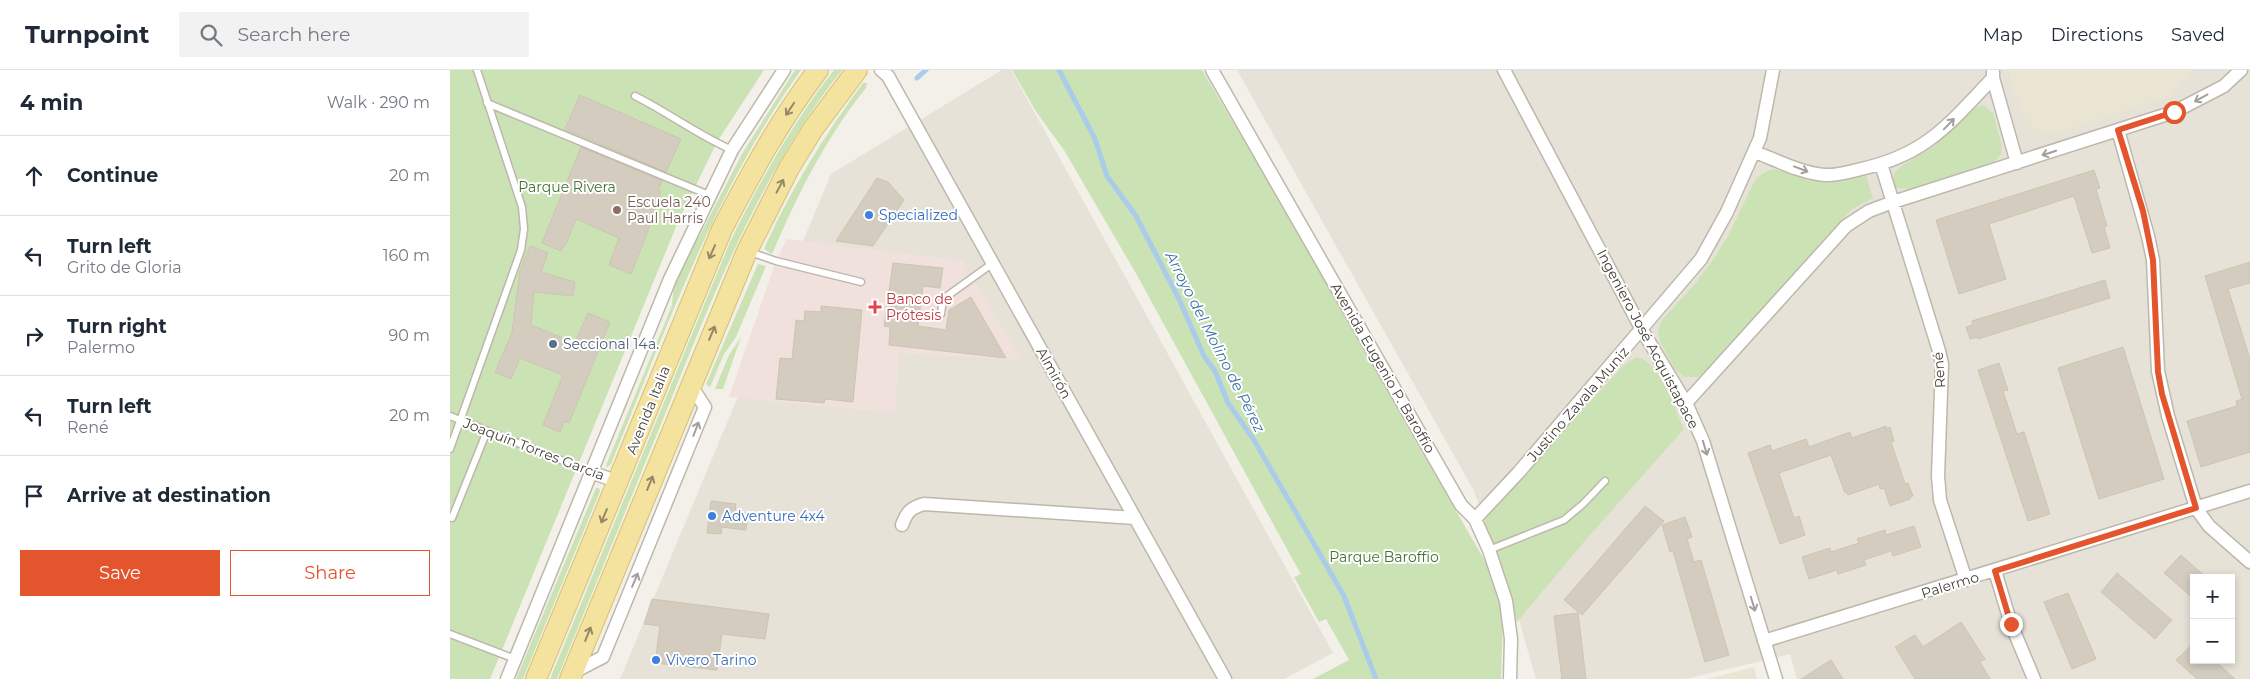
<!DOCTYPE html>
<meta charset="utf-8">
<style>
body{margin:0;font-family:Montserrat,sans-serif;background:#f2f2f3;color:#1f2937}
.controls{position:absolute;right:15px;bottom:15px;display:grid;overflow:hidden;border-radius:0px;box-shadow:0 2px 8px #0003}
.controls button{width:45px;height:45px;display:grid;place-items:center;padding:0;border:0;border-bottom:1px solid #e0e1e3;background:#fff;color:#1f2937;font:25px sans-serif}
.stop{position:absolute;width:15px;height:15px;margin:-11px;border:4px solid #e4552d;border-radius:50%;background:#fff}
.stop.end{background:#e4552d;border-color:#fff;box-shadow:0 1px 5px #0008}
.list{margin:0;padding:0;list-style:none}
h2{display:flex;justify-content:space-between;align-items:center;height:65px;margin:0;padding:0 20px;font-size:21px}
h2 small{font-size:16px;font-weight:400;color:#747a83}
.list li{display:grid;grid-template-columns:32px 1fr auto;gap:15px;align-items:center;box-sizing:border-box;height:80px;padding:0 20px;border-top:1px solid #e0e1e3}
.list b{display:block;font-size:19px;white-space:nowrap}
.list p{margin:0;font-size:16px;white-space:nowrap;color:#747a83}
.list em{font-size:16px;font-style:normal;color:#747a83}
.actions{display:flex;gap:10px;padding:15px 20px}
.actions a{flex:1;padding:11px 0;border:1px solid #e4552d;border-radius:0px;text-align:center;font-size:18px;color:#e4552d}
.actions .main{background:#e4552d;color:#fff}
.icon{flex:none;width:28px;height:28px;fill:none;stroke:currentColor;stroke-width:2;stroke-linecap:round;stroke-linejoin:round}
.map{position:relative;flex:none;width:1800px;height:609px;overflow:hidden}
header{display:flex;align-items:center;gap:30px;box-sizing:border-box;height:70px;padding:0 25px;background:#fff;border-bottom:1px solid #e0e1e3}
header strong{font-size:24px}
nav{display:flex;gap:28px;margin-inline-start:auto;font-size:18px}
.search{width:350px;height:45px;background:#f2f2f3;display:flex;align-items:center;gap:12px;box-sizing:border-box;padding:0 18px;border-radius:0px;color:#747a83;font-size:19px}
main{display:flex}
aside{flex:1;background:#fff}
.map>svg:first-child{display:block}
.residential{fill:#e6e2d7;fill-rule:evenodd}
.education{fill:#eae5d3}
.medical{fill:#f1e1dd}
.green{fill:#cbe2b5}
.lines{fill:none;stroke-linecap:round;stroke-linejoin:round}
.stream{stroke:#aacbe9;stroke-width:5}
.building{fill:#d3ccbf;stroke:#cdc4b2}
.lane-casing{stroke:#bdb8ab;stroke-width:9}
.street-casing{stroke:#bdb8ab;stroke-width:15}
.primary-casing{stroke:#d7c071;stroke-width:22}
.lane{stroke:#fff;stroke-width:6}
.street{stroke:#fff;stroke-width:12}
.primary{stroke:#f4e29f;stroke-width:20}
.oneway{stroke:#a2a09b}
.oneway2{stroke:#948966}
.route{stroke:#e4552d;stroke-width:6}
.education-dot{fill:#8d6e63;stroke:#fff;stroke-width:2}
.shop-dot{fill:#3f7fe0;stroke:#fff;stroke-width:2}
.health-dot{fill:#e0444e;stroke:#fff;stroke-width:2}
.service-dot{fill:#5c6f8a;stroke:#fff;stroke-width:2}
.labels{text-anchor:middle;stroke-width:4;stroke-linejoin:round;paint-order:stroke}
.park-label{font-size:14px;fill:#447131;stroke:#fff}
.education-label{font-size:14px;fill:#785e54;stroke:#fff;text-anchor:start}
.shop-label{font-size:14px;fill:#366cbe;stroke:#fff;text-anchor:start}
.health-label{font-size:14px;fill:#be3a42;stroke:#fff;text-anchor:start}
.street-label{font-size:14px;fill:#454037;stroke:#fff}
.service-label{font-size:14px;fill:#4e5e75;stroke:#fff;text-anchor:start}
.water-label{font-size:15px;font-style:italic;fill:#3b72a6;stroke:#fff}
</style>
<header>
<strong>Turnpoint</strong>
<div class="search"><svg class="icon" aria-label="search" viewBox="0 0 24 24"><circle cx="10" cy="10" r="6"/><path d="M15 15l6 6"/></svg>Search here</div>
<nav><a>Map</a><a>Directions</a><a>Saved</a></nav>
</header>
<main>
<aside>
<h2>4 min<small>Walk · 290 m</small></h2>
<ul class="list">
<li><svg class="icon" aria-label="ahead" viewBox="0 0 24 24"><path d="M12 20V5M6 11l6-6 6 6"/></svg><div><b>Continue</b></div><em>20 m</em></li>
<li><svg class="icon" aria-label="left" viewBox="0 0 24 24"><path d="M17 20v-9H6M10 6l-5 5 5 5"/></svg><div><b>Turn left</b><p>Grito de Gloria</p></div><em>160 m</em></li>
<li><svg class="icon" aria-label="right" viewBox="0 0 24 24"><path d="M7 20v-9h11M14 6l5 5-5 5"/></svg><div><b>Turn right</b><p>Palermo</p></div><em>90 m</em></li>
<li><svg class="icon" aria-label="left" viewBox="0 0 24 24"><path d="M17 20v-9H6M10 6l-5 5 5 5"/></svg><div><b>Turn left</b><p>René</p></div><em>20 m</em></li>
<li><svg class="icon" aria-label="arrive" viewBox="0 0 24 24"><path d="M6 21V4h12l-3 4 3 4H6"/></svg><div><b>Arrive at destination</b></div></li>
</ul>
<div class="actions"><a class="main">Save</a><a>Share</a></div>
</aside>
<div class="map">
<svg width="1800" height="609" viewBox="0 0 1800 609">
<rect width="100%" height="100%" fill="#f2f0e8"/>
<path class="residential" d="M552 0H561L883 583 834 609H170L381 104Z
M787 0H1800V609H1347L1340 584 1236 609H1086L1053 495 1023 419ZM1744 508H1781V590H1744Z"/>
<path class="education" d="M1559 0H1742L1718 26 1608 63 1594 64 1585 58 1577 49 1561 15Z
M1304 597 1307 609H1257Z"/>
<path class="medical" d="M337 169 513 191 572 290 449 283 445 343 279 327 326 191Z"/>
<path class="green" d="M0 0H314L267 72 228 152 40 609H0Z
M345 0H351C265 120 216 259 161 394L156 398 157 393 214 255 222 235 224 213 238 179 250 165 292 84Z
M384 0H392C313 99 267 215 220 332 182 424 145 517 107 609H100L280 172C310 111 342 54 384 0Z
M562 0H752L857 177 955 353 1042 503 1049 523 1053 548 1051 609H863L899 590 876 549 869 552 844 507 851 504 844 492 688 207 614 80 587 43Z
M413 13H417L416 18C375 69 348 124 322 184L314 179 317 172C343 116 376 63 413 13Z
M1533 35 1543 43 1552 76 1551 84 1546 90 1535 96 1460 119 1446 118 1442 114 1444 103 1453 95 1485 76 1525 37Z
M1319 100C1332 98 1345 107 1357 110 1376 116 1397 110 1416 106L1423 128 1402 139 1255 303 1248 307H1234L1225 299 1210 272 1208 262 1212 250 1245 214 1263 190 1278 166 1306 108Z
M308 194 316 196 286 267 274 284 260 317 256 314Z
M291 267 273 319H265L279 285Z
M1187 287C1209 291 1225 339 1234 359L1133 473 1067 552 1057 517 1034 456 1035 450 1089 387 1174 295Z
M146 418H149L150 421 73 609H66Z"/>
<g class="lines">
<path class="stream" d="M609 0 645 69 657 106 686 146 729 229 754 286 765 301 778 333 804 370 894 526 926 609
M467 8 476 0"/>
</g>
<path class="building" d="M130 25 231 69 216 102 115 59Z
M131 77 212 111 208 121 211 122 204 139 206 140 181 204 159 195 169 168 126 149 115 176H113L111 181 92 173Z
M1644 100 1650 118 1646 119 1657 156 1654 157 1660 178 1642 183 1624 126 1539 154 1556 209 1509 224 1486 150Z
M427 108 438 112 454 130 423 176 386 171Z
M80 176 98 183 91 202 125 212 123 226 84 222 81 255 125 273 138 243 160 252 119 353 114 351 110 362 93 355 113 305 70 288 61 309 45 302 62 263 70 201Z
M1800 192V213L1778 219 1800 289V382L1751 397 1737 351 1787 336 1786 331 1792 329 1755 206Z
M443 193 493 198 490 218 473 216 468 256 496 260 499 240 521 227 556 288 439 275 440 257 434 256Z
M1655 210 1660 228 1528 269 1527 267 1520 269 1516 257 1523 255 1522 251Z
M371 236 412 240 403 332 375 329 374 333 326 329 330 288 342 289 346 250 354 251 355 241 371 242Z
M1673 277 1714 409 1649 429 1608 298Z
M1549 293 1558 320 1553 321 1567 364 1574 362 1600 444 1578 451 1528 300Z
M1436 356 1437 359 1440 357 1444 371 1441 372 1455 414 1458 413 1463 426 1460 427V429L1440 436 1434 418 1430 419 1429 414 1398 425 1397 422 1395 423 1381 385 1329 403 1344 448 1349 446 1355 465 1330 474 1298 383 1320 375 1322 381 1356 369 1359 377 1400 362 1402 368Z
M261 431 286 434 285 442 298 443 296 460 272 457 271 464 257 463Z
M1195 436 1214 451 1132 545 1114 530Z
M1235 447 1242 467 1237 469 1244 492 1251 490 1279 585 1255 592 1223 481 1220 482 1212 455Z
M1464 456 1471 477 1443 486 1441 481 1414 490 1416 495 1388 504 1387 500 1359 509 1352 487 1380 478 1381 482 1409 473 1407 469 1435 460 1436 465Z
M1731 485 1757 508H1744V529L1714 503Z
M1667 503 1722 550 1705 569 1651 522Z
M1618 523 1646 589 1622 599 1594 532Z
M202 529 319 544 315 569 272 564 267 600 205 593 210 556 194 554Z
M1128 543 1136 609H1112L1104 546Z
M1511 552 1535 589 1530 592 1540 609H1465L1445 577 1465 565 1473 577Z
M1744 573V590H1764L1785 609H1747L1726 590Z
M1381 590 1393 609H1351Z"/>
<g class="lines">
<g class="lane-casing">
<path id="lane" d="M185 26C219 43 248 65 282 80
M37 33 259 125
M300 182 326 191 411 212
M491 244 493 229 543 193
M0 346 141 402
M0 379 71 180 74 159 72 137 27 0
M2 448 37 361
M1039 480 1114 450 1133 434 1155 411
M0 564 65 589"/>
</g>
<g class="street-casing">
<path id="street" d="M431 0 438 6 775 609
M762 0 1011 435 1025 449 1039 480 1056 531 1061 569 1060 609
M1054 0 1192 260 1236 333 1253 371 1326 609
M1543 2V8L1567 93
M1668 60 1698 166 1703 190 1708 301 1718 346 1746 438 1759 456 1800 492
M1305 82C1326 90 1351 103 1374 105 1386 106 1399 102 1411 99 1476 85 1499 54 1543 8
M1431 94 1489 281 1492 294 1488 406 1490 430 1516 510
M1236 333 1396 156 1419 141 1443 132 1724 42 1774 16 1791 0
M141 402 168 412
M1025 449 1069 402 1251 189 1277 142 1310 68 1323 0
M452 455C457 442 460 438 474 434L685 448
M1545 501 1561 554 1584 609
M1314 571 1800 421
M122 603 153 587 255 337 240 314
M57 609 220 209 282 80 334 0"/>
</g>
<g class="primary-casing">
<path id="primary" d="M86 609 272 159C301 103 330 50 368 0
M120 609 297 181 339 98 363 59 407 0"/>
</g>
<use href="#lane" class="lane"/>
<use href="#street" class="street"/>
<use href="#primary" class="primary"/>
</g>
<defs><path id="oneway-shaft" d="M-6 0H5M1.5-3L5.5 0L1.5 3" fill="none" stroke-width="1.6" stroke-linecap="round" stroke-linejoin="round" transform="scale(1.25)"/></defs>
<g class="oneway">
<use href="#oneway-shaft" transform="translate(1751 28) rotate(151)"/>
<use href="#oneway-shaft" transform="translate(1499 54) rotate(-46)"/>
<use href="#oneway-shaft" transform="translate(1599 83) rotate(162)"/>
<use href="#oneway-shaft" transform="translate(1351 99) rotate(21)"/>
<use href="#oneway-shaft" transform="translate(246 359) rotate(-69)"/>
<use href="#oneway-shaft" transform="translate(1255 378) rotate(73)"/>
<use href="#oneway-shaft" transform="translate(185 510) rotate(-67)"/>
<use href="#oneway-shaft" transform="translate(1303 534) rotate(73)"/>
</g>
<g class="oneway2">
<use href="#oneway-shaft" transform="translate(340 39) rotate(124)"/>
<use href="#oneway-shaft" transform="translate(330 116) rotate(-62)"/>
<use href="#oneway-shaft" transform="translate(262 182) rotate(114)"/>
<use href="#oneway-shaft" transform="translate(262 263) rotate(-67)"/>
<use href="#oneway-shaft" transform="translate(200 413) rotate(-68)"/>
<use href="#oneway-shaft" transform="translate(154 446) rotate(113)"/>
<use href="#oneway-shaft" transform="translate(138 564) rotate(-68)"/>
</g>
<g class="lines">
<path class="route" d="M1561 554 1545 501 1746 438 1712 324 1708 302 1703 190 1693 141 1668 60 1724 42"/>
</g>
<circle class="education-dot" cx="167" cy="140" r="5"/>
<g class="shop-dot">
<circle cx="419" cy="145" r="5"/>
<circle cx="262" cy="446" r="5"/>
<circle cx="206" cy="590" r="5"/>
</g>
<path class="health-dot" d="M422.5 229.5h5v5h5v5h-5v5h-5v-5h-5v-5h5z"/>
<circle class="service-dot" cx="103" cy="274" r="5"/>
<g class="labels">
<g class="park-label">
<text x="117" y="122">Parque Rivera</text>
<text x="934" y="492">Parque Baroffio</text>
</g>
<g class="education-label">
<text x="177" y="137">Escuela 240<tspan x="177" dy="16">Paul Harris</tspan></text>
</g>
<g class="shop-label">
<text x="429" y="150">Specialized</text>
<text x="272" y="451">Adventure 4x4</text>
<text x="216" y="595">Vivero Tarino</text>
</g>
<g class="health-label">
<text x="436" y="234">Banco de<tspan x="436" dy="16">Prótesis</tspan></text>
</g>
<g class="street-label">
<text transform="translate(1198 269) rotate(62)" y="5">Ingeniero José Acquistapace</text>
<text transform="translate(933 298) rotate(60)" y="5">Avenida Eugenio P. Baroffio</text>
<text transform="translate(1489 300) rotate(-94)" y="5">René</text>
<text transform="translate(604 303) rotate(61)" y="5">Almirón</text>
<text transform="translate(1128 334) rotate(-49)" y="5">Justino Zavala Muniz</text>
<text transform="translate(198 340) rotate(-68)" y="5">Avenida Italia</text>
<text transform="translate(84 379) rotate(21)" y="5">Joaquín Torres García</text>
<text transform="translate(1500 515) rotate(-17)" y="5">Palermo</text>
</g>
<g class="service-label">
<text x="113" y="279">Seccional 14a.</text>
</g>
<g class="water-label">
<text transform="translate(765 272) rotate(63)" y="5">Arroyo del Molino de Pérez</text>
</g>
</g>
</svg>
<div class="controls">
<button>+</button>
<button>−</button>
</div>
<div class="stop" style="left:1724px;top:42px"></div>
<div class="stop end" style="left:1561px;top:554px"></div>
</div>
</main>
